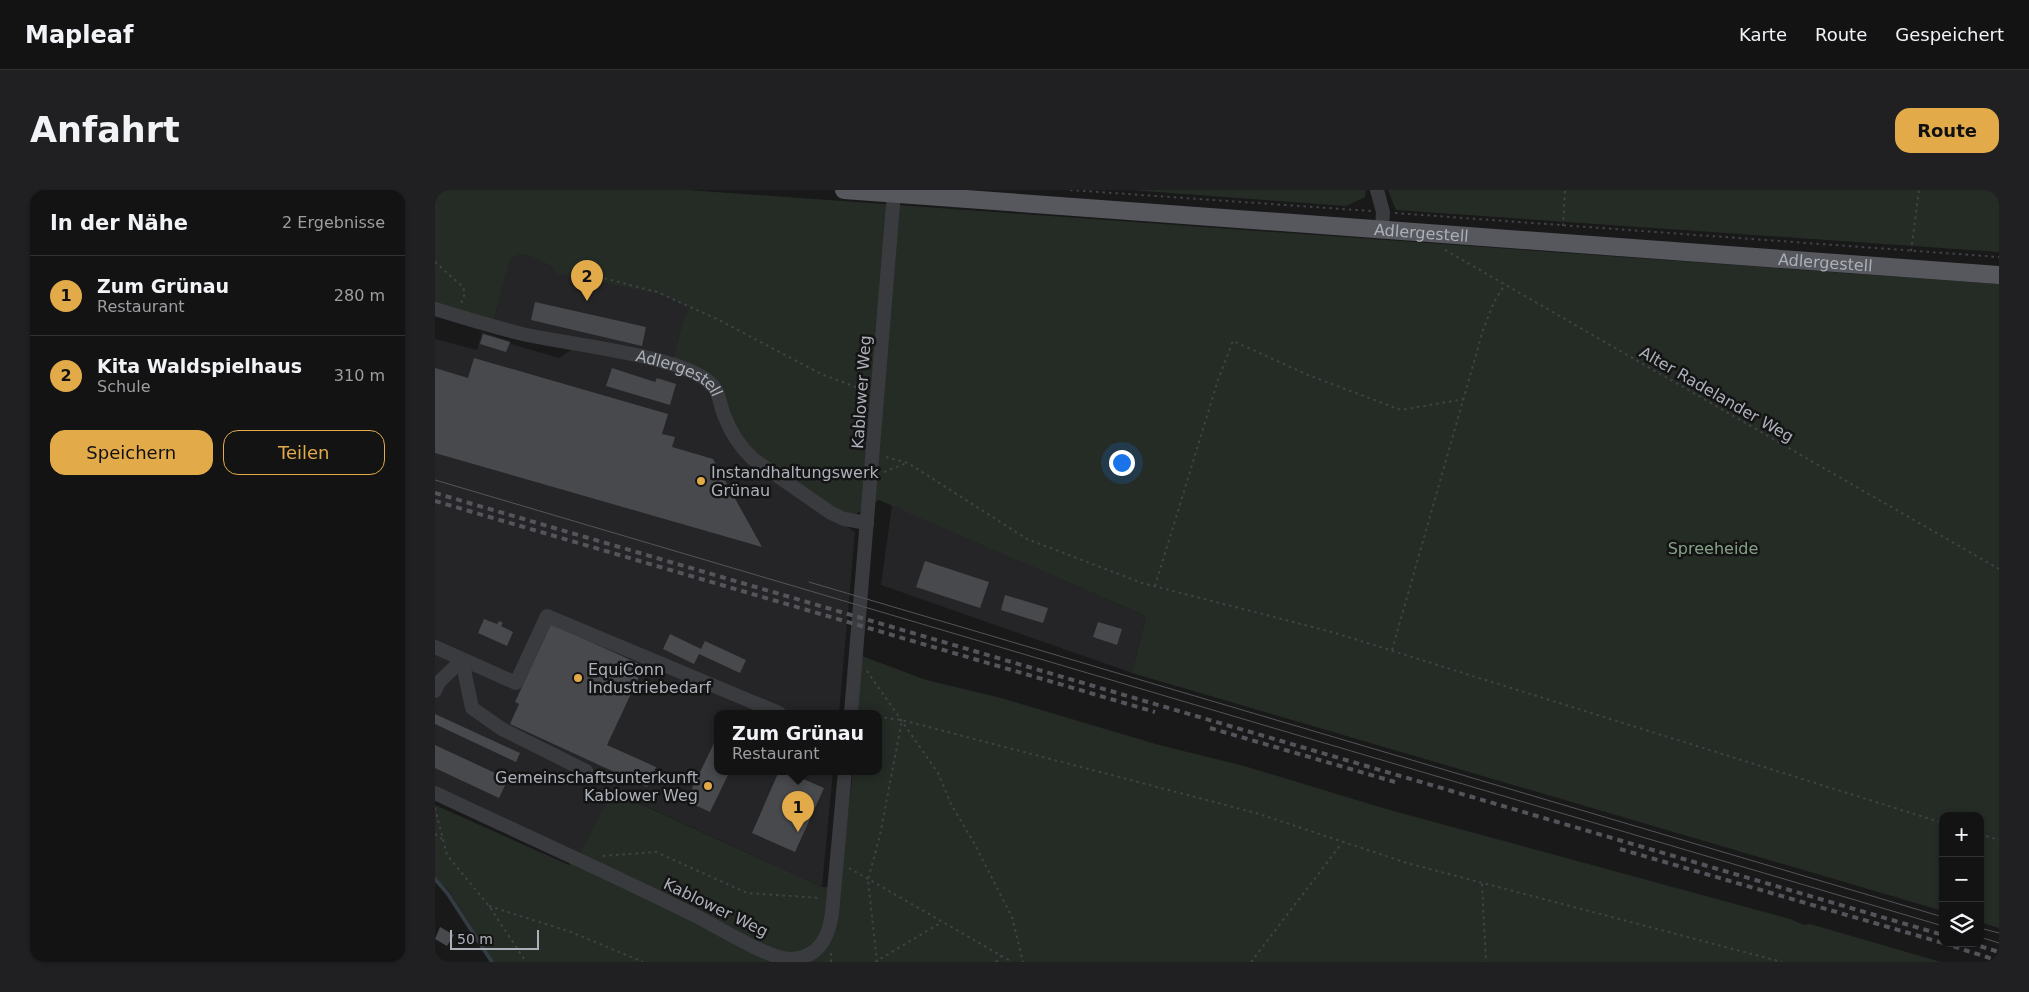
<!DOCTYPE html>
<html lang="de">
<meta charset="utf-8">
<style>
body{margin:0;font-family:"DejaVu Sans",sans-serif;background:#202022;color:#f1f3f6}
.controls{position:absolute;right:15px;bottom:15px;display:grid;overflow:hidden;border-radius:10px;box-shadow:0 1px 4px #0004}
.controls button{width:45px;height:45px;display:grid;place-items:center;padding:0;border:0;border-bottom:1px solid #323234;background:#131314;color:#f1f3f6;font:25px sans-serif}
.scale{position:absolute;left:15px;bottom:12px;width:89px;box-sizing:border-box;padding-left:5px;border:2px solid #acb0b9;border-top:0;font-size:14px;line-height:18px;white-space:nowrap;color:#acb0b9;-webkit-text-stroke:4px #141415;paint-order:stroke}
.you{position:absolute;left:686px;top:272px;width:18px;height:18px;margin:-12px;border:4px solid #fff;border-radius:50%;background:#1a73e8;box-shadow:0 0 0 8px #1a73e833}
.badge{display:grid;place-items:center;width:32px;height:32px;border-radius:50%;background:#e2aa49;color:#111;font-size:16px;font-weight:700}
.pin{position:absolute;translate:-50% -41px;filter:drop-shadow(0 1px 2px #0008)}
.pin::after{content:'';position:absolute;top:26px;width:18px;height:15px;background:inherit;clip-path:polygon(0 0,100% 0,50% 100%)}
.popup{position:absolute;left:279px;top:520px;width:168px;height:65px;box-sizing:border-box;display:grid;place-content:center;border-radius:10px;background:#131314;filter:drop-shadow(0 1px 4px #0005);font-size:16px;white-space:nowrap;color:#9d9ea0}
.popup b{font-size:19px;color:#f1f3f6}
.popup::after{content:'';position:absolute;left:50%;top:100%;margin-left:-10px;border:10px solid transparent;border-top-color:#131314}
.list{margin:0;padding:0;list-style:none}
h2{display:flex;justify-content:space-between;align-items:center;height:65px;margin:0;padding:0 20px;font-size:21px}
h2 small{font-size:16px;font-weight:400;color:#9d9ea0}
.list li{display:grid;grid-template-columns:32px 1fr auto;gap:15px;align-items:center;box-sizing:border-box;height:80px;padding:0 20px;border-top:1px solid #323234}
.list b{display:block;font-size:19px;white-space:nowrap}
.list p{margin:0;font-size:16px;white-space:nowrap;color:#9d9ea0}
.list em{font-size:16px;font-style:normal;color:#9d9ea0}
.actions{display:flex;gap:10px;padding:15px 20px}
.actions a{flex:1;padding:11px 0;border:1px solid #e2aa49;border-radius:15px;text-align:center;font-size:18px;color:#e2aa49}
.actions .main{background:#e2aa49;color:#111}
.icon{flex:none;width:28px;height:28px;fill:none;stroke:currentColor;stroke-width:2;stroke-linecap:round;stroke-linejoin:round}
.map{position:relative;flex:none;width:1564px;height:772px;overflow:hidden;border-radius:15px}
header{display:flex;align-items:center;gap:30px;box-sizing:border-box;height:70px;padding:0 25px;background:#131314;border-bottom:1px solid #323234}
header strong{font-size:24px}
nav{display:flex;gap:28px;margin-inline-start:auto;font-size:18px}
.intro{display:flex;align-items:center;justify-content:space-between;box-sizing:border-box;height:120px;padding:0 30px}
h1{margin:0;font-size:35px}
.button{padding:12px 22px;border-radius:15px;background:#e2aa49;color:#111;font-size:18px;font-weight:700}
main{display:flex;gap:30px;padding:0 30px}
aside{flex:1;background:#131314;border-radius:15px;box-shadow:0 1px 4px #0004}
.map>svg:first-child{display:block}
.built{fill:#252527}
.green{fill:#252c26}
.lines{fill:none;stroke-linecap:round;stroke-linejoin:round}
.stream{stroke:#333c42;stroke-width:4}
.building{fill:#48494d}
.path{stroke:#404246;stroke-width:2;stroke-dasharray:2.5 4;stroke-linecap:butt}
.minor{stroke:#3a3b3f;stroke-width:14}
.major{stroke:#56585e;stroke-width:18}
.tram{stroke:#53555a;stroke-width:1}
.rail{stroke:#53555a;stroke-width:4;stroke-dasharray:6 5;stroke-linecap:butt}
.poi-dot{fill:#e2aa49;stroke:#141415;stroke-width:2}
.labels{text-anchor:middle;stroke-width:5;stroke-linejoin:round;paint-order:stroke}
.street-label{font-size:16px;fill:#acb0b9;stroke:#141415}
.poi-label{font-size:16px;fill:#acb0b9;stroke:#141415;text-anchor:start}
.park-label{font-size:16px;fill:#85a286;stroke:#141415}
</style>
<header>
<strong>Mapleaf</strong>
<nav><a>Karte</a><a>Route</a><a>Gespeichert</a></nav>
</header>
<div class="intro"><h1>Anfahrt</h1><a class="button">Route</a></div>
<main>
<aside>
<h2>In der Nähe<small>2 Ergebnisse</small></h2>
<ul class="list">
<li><span class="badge">1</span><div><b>Zum Grünau</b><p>Restaurant</p></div><em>280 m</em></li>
<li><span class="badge">2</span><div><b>Kita Waldspielhaus</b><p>Schule</p></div><em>310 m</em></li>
</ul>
<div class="actions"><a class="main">Speichern</a><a>Teilen</a></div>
</aside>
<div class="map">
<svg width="1564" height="772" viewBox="0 0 1564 772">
<rect width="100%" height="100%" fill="#19191a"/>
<path class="built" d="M82 64H96L110 74 224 104 255 118 246 137 238 171 59 130 75 68Z
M47 142 75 151 76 154 124 168 139 158 238 179 273 196 320 278 420 342 404 523H283V581H398L387 697 178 601 145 663 0 596V149L42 160Z
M457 315 711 426 697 483 446 395Z"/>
<path class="green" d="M0 0H252L1564 94V738L1545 732V626H1508V721L697 483 711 426 444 310 419 325 410 326 317 264 303 244 285 199 238 171 246 137 254 118 224 104 121 83 117 76C100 72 94 56 75 69L59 130 0 114Z
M696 0H931L930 7 911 16Z
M953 0H1564V62L961 20Z
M427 466 491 490 566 508 724 555 809 576 951 619 1355 729 1369 735 1375 734 1506 772H59L14 701 0 687V615L134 675 145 663 177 601 387 697 404 698 418 581H443V523H422Z"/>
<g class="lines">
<path class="stream" d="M0 689 13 704 57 772"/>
</g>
<path class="building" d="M100 112 211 137 207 156 96 130Z
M48 144 75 152 71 162 45 154Z
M39 168 233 224 227 244 240 247 237 257 278 269 327 357 0 263V178L33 188Z
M177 178 220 192 222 188 241 194 235 215 171 196Z
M490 371 554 392 545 418 481 397Z
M570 405 613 418 608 433 566 420Z
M49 429 62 434 64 431 68 433 66 436 78 442 72 456 43 443Z
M663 432 687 439 682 455 658 447Z
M116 434 209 476 172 555 221 577 212 597 75 534 84 514 80 512Z
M235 444 266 459 270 451 311 470 305 483 264 464 259 474 228 459Z
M0 524 85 563 81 572 0 534Z
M283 545V581H295L275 622 251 611Z
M0 555 73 589 64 608 0 578Z
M344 581H350L389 598 360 662 317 643Z
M5 737 19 745 12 756 0 749Z"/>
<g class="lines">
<path class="path" d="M635 0 936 21
M960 23 1564 67
M1128 36 1130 0
M1010 60 1564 379
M1476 61 1484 0
M0 72 28 97 30 103 26 114
M138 80 222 102 282 129 386 184 429 200
M451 267 473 273 592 349 707 393 897 442 1508 633
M449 282 472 273
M720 396 783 190 798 151 873 185 966 220 1029 209
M957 460 1048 140 1059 112 1070 94
M432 481 503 583 516 614 539 653 577 727 588 772
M443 527 467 530 821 623 972 673 1347 772
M0 618 12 665 54 716 91 772
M0 644 7 649
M1545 644 1564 650
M168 666 221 662 312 703 385 708
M414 678 577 772
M1047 694 1051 772
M54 716 136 742 208 772
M396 772V762
M440 772 507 732
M442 772 433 690 445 645 467 530
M561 772 566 766
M816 772 907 653"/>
<g class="minor">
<path d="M942 0 948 22 947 40"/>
<path id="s1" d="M0 119C29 128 58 137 88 144 130 154 244 165 274 192 285 201 284 213 289 225 295 241 306 258 318 269L396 323 409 329 432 333"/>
<path d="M0 457 81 493 112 426 344 523"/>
<path d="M0 501 4 492 27 470 37 518 67 539 151 581"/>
<path d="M416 523 459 3"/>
<path d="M0 603C87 644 175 683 261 726 283 737 335 770 357 769 385 767 394 746 397 723L410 581"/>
</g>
<path class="major" id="s2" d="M409 0 1564 85"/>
<path class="tram" d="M0 290 1508 736
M374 392 1508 727
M1545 738 1564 743
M1545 747 1564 753"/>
<path class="rail" d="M0 303 1508 745
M0 311 720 522
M775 538 960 592
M1185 659 1508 753
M1508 753 1564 771
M1535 753 1564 762"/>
</g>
<g class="poi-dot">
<circle cx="266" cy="291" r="5"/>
<circle cx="143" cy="488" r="5"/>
<circle cx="273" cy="596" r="5"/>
</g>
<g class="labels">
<g class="street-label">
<text dy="6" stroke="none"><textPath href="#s2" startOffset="579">Adlergestell</textPath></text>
<text dy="6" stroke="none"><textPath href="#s2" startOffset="984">Adlergestell</textPath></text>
<text dy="6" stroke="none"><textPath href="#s1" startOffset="254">Adlergestell</textPath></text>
<text transform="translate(426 202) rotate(-86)" y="6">Kablower Weg</text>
<text transform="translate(1282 204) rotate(30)" y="6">Alter Radelander Weg</text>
<text transform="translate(281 717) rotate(26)" y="6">Kablower Weg</text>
</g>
<g class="poi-label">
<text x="276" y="288">Instandhaltungswerk<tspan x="276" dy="18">Grünau</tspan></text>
<text x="153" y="485">EquiConn<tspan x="153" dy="18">Industriebedarf</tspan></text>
<text x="263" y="593" text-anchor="end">Gemeinschaftsunterkunft<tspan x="263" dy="18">Kablower Weg</tspan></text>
</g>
<g class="park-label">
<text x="1278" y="364">Spreeheide</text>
</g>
</g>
</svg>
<div class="controls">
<button>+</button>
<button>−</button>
<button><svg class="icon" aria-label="layers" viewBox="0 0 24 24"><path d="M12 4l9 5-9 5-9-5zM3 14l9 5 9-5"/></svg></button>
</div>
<div class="scale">50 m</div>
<div class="you"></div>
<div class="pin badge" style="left:363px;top:642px">1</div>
<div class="popup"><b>Zum Grünau</b>Restaurant</div>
<div class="pin badge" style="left:152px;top:111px">2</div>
</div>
</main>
